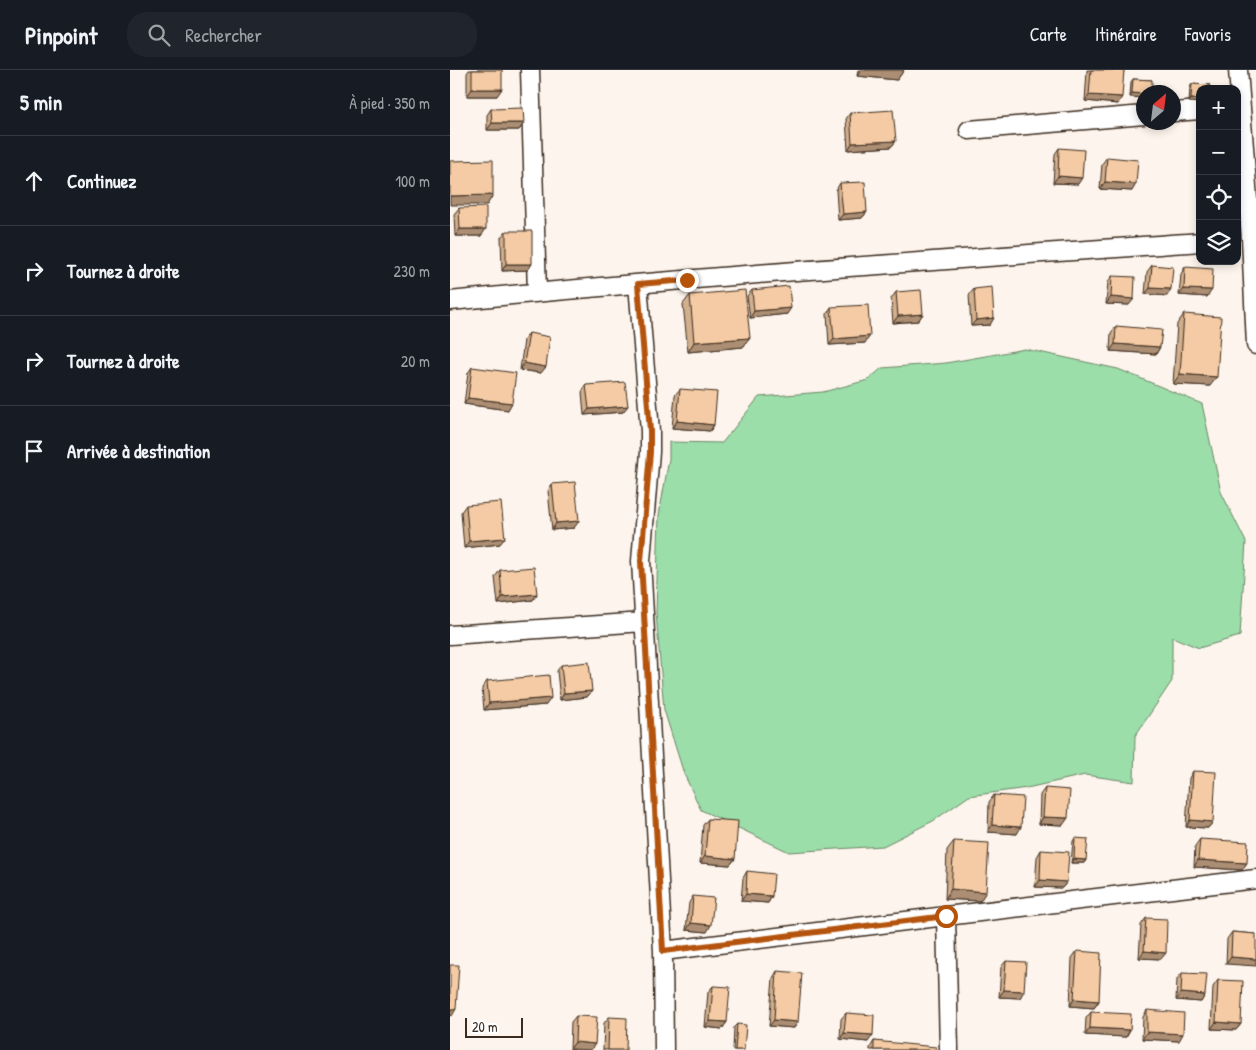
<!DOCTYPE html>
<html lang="fr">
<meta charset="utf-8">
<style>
body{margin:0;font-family:"Patrick Hand",sans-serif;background:#20242c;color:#f1f3f6}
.controls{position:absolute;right:15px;top:15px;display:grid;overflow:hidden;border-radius:10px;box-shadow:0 2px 8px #0003}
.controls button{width:45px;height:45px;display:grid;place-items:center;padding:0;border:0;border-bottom:1px solid #363941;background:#171b24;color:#f1f3f6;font:25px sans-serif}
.compass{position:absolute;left:686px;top:15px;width:45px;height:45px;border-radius:50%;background:#171b24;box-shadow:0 2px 8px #0003;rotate:28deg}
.scale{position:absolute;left:15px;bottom:12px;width:58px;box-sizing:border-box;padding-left:5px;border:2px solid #3b2a1e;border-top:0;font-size:14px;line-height:18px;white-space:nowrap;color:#3b2a1e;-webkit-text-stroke:4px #fff;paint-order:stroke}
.stop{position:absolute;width:15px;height:15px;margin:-11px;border:4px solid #b45309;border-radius:50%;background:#fff}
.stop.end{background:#b45309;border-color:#fff;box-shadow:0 1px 5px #0008}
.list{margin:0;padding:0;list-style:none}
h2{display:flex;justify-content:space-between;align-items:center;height:65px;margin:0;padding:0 20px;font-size:21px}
h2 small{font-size:16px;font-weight:400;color:#9ea1a6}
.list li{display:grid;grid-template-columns:32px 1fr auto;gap:15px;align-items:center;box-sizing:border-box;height:90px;padding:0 20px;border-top:1px solid #363941}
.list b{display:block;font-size:19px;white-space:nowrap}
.list em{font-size:16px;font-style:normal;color:#9ea1a6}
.icon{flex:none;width:28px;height:28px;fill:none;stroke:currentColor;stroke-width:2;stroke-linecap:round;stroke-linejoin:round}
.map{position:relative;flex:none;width:806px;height:980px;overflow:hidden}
header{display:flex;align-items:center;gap:30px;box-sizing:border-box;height:70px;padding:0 25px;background:#171b24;border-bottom:1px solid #363941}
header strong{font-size:24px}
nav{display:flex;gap:28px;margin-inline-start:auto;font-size:18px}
.search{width:350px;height:45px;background:#20242c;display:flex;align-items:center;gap:12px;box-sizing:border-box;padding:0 18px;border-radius:20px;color:#9ea1a6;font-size:19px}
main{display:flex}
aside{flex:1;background:#171b24}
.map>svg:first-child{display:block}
.green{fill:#9bdeaa;stroke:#6b8464}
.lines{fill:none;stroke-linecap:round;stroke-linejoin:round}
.street-casing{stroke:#3b2a1e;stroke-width:21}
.street{stroke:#fff;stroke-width:18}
.wall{fill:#d2af8d;stroke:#3b2a1e}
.shaded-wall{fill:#ab8e73;stroke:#3b2a1e}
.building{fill:#f4cba4;stroke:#3b2a1e}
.route{stroke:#b45309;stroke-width:6}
</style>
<header>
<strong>Pinpoint</strong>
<div class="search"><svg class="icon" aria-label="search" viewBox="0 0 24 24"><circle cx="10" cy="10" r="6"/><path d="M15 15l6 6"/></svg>Rechercher</div>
<nav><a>Carte</a><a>Itinéraire</a><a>Favoris</a></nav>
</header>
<main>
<aside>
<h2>5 min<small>À pied · 350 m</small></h2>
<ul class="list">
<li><svg class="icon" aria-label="ahead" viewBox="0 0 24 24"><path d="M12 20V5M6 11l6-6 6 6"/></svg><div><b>Continuez</b></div><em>100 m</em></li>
<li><svg class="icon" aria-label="right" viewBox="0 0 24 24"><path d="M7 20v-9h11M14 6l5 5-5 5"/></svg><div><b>Tournez à droite</b></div><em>230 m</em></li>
<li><svg class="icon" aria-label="right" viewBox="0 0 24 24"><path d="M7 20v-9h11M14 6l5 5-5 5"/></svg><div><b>Tournez à droite</b></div><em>20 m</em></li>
<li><svg class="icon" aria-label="arrive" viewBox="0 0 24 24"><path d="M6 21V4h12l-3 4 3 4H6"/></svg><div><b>Arrivée à destination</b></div></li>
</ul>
</aside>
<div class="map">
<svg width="806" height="980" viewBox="0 0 806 980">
<rect width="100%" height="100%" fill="#fdf5ed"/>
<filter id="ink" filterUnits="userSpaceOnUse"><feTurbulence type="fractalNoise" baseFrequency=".02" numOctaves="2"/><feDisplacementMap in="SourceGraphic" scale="10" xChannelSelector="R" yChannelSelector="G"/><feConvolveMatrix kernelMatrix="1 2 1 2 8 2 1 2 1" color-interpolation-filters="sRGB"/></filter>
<g filter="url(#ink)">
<path class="green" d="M575 279 668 299 752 334 771 422 796 472 790 566 749 578 722 567V611L685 666 684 712 635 705 577 718 519 726 483 751 433 776 339 782 251 740 234 704 214 640 206 543 209 445 219 389V372L272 373 309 327 373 322 418 310 432 298 496 293Z"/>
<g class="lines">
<g class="street-casing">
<path id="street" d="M80 0 87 222
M788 0 801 168 806 275
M724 42 750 40
M519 60 694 45
M188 214 200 361V382L191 491 213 881 214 980
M0 231C249 206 500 190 750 172
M0 565 194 552
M496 846 499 980
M213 881 496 846 806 809"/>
</g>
<use href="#street" class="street"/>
</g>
<path class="wall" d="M19 0H52L47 26H17V3Z
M408 0H454L447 10 407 6Z
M637 0H674L668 34 635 31 637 1Z
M683 9 702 10 680 27 681 12Z
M742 14 760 15 739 32 740 17Z
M41 39 74 53 69 60H37V45Z
M400 43 446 71 441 77 398 80 396 49Z
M609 78 628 114 603 113 605 84Z
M657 87 682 121 650 119 652 94Z
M390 113 417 142 412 148 388 150 386 120Z
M9 138 31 166H5L4 144Z
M56 161 78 200 52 201 51 167Z
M702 195 717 226 695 224 697 202Z
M735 197 757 227 729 225 731 204Z
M662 206 679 235 656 234 658 212Z
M524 219 540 255 521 256 519 225Z
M302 220 337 244 300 248 297 226Z
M446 222 473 244 468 251 443 253 441 229Z
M240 225 300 268 293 277 238 282 233 234Z
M381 237 415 273 379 275 377 244Z
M734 244 760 316 723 314 727 254Z
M666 256 710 277 706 284 660 281 661 263Z
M79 263 91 303 70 300 74 270Z
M22 297 58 340 14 334 18 303Z
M136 315 173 342 134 345 132 322Z
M230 319 264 355 260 361 222 358 225 325Z
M102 414 124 458 102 460 98 421Z
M16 435 50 474 14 478 11 442Z
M50 500 87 524 83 530 48 534 45 507Z
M111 595 142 621 137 627 110 630 107 601Z
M37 611 96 635 34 640 32 618Z
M743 701 763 752 758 758 736 757 739 708Z
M595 718 613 755 589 754 590 725Z
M544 725 567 764 538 762 539 732Z
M258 749 285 789 280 795 250 793 253 755Z
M625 768 636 790 634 793H621L623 771Z
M750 769 792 800 744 797 745 776Z
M504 771 530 831 495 829 497 780Z
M591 780 617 812 612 818 585 817 587 787Z
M297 801 322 826 318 833 291 831 293 808Z
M243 826 257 862 236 860 239 833Z
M696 848 711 889 689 888 691 855Z
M782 862 806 864 776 894 777 869Z
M627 881 649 931 644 938 620 936 622 888Z
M556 891 570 928 549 927 551 897Z
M327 901 348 952 344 958 319 956 323 908Z
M732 903 755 925 751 932 726 930 727 909Z
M768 910 791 954 786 960 761 959 763 917Z
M263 916 277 952 272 959 255 957 258 922Z
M697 940 729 971 692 969 693 947Z
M641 942 676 967 635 965 636 948Z
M396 943 418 972 390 969 391 949Z
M126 946 141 980 120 979 121 952Z
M159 947 176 980H153L154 953Z
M287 954 294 980H283L284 957Z
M424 971 486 980H420V978Z"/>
<path class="shaded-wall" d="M411 0H454L447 10 407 6Z
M22 19H52L47 26H17Z
M682 23 694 24V28L680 27Z
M639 25 672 27 668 34 635 31Z
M741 29H750V33L739 32Z
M42 53H74L69 60H37Z
M446 71 441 77 398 80 402 73Z
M608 106 632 108 628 114 603 113Z
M655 112 686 114 682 121 650 119Z
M43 125 37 135H0V126Z
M417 142 412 148 388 150 393 144Z
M10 159H36L31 166H5Z
M56 194H82L78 200 52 201Z
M700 218 721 219 717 226 695 224Z
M734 219 762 220 757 227 729 225Z
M661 227 684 229 679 235 656 234Z
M341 238 337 244 300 248 304 241Z
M473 244 468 251 443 253 448 246Z
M544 248 540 255 521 256 526 250Z
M420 266 415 273 379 275 384 269Z
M300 268 293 277 238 282 244 272Z
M665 274 710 277 706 284 660 281Z
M74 293 96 297 91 303 70 300Z
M730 304 767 307 760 316 723 314Z
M18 328 62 333 58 340 14 334Z
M178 336 173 342 134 345 139 339Z
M227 351 264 355 260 361 222 358Z
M129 451 124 458 102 460 106 453Z
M55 468 50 474 14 478 19 471Z
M87 524 83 530 48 534 52 527Z
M142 621 137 627 110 630 114 623Z
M101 628 96 635 34 640 39 633Z
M593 747 618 748 613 755 589 754Z
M740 750 763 752 758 758 736 757Z
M542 755 571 757 567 764 538 762Z
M255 786 285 789 280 795 250 793Z
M624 789 636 790 634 793H621Z
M748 790 797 793 792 800 744 797Z
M590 810 617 812 612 818 585 817Z
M501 819 536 822 530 831 495 829Z
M296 824 322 826 318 833 291 831Z
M241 853 261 855 257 862 236 860Z
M694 881 716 883 711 889 689 888Z
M781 887 806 889V896L776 894Z
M554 920 574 921 570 928 549 927Z
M731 923 755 925 751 932 726 930Z
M624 929 649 931 644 938 620 936Z
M0 939H6L2 946 0 945Z
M324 950 348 952 344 958 319 956Z
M260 951 277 952 272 959 255 957Z
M766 952 791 954 786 960 761 959Z
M640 958 680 960 676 967 635 965Z
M697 962 733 964 729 971 692 969Z
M394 963 423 965 418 972 390 969Z
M125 972 145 974 141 980 120 979Z"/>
<path class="building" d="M22 0H52V19H22Z
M641 0H674L672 27 639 25Z
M683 9 702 10V22H694V24L682 23Z
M742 14 760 15 759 19H750V29H741Z
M73 38 74 53H42L41 39Z
M443 40 446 71 402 73 400 43Z
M609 78 634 80 632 108 608 106Z
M657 87 688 90 686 114 655 112Z
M43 90V125L0 126V91Z
M415 112 417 142 393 144 390 113Z
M36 137V159H10L9 138Z
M56 161H82V194H56Z
M702 195 723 197 721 219 700 218Z
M735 197 763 199 762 220 734 219Z
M662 206 685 207 684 229 661 227Z
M339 216 341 238 304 241 302 220Z
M542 217 544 248 526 250 524 219Z
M295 220 300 268 244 272 240 225Z
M471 220 473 244 448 246 446 222Z
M418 235 420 266 384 269 381 237Z
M734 244 771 247 767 307 730 304Z
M666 256 712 260 710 277 665 274Z
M79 263 100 267 96 297 74 293Z
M22 297 66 303 62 333 18 328Z
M175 312 178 336 139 339 136 315Z
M230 319 267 322 264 355 227 351Z
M125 412 129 451 106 453 102 414Z
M51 432 55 468 19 471 16 435Z
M84 497 87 524 52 527 50 500Z
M139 592 142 621 114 623 111 595Z
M99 605 101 628 39 633 37 611Z
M743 701 766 702 763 752 740 750Z
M595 718 620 720 618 748 593 747Z
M544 725 573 727 571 757 542 755Z
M258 749 288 751 285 789 255 786Z
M625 768 638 769 636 790 624 789Z
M750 769 798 772 797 793 748 790Z
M504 771 539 773 536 822 501 819Z
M591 780 619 782 617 812 590 810Z
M297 801 324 804 322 826 296 824Z
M243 826 264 828 261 855 241 853Z
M696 848 717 849 716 883 694 881Z
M782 862 806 864V889L781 887Z
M627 881 651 883 649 931 624 929Z
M556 891 576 892 574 921 554 920Z
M0 895H9L6 939H0Z
M327 901 352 903 348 952 324 950Z
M732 903 757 904 755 925 731 923Z
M768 910 793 911 791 954 766 952Z
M263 916 280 917 277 952 260 951Z
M697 940 734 943 733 964 697 962Z
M641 942 681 944 680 960 640 958Z
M396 943 424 945 423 965 394 963Z
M126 946 147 947 145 974 125 972Z
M159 947 177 948 176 980H158Z
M287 954 296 955 294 980H285Z
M424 971 486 977V980H424Z"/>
</g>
<g class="lines" filter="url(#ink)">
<path class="route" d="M237 210 188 214 200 361V382L191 491 213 881 496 846"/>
</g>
</svg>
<div class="controls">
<button>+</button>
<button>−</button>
<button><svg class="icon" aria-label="locate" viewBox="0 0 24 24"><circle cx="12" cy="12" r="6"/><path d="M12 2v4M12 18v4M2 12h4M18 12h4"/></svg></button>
<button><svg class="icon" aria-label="layers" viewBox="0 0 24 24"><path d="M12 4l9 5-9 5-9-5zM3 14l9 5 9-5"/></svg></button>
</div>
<svg class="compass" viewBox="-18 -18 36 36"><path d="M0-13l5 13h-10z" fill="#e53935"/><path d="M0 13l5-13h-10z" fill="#9ea1a6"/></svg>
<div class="scale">20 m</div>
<div class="stop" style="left:496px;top:846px"></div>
<div class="stop end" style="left:237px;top:210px"></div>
</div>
</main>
